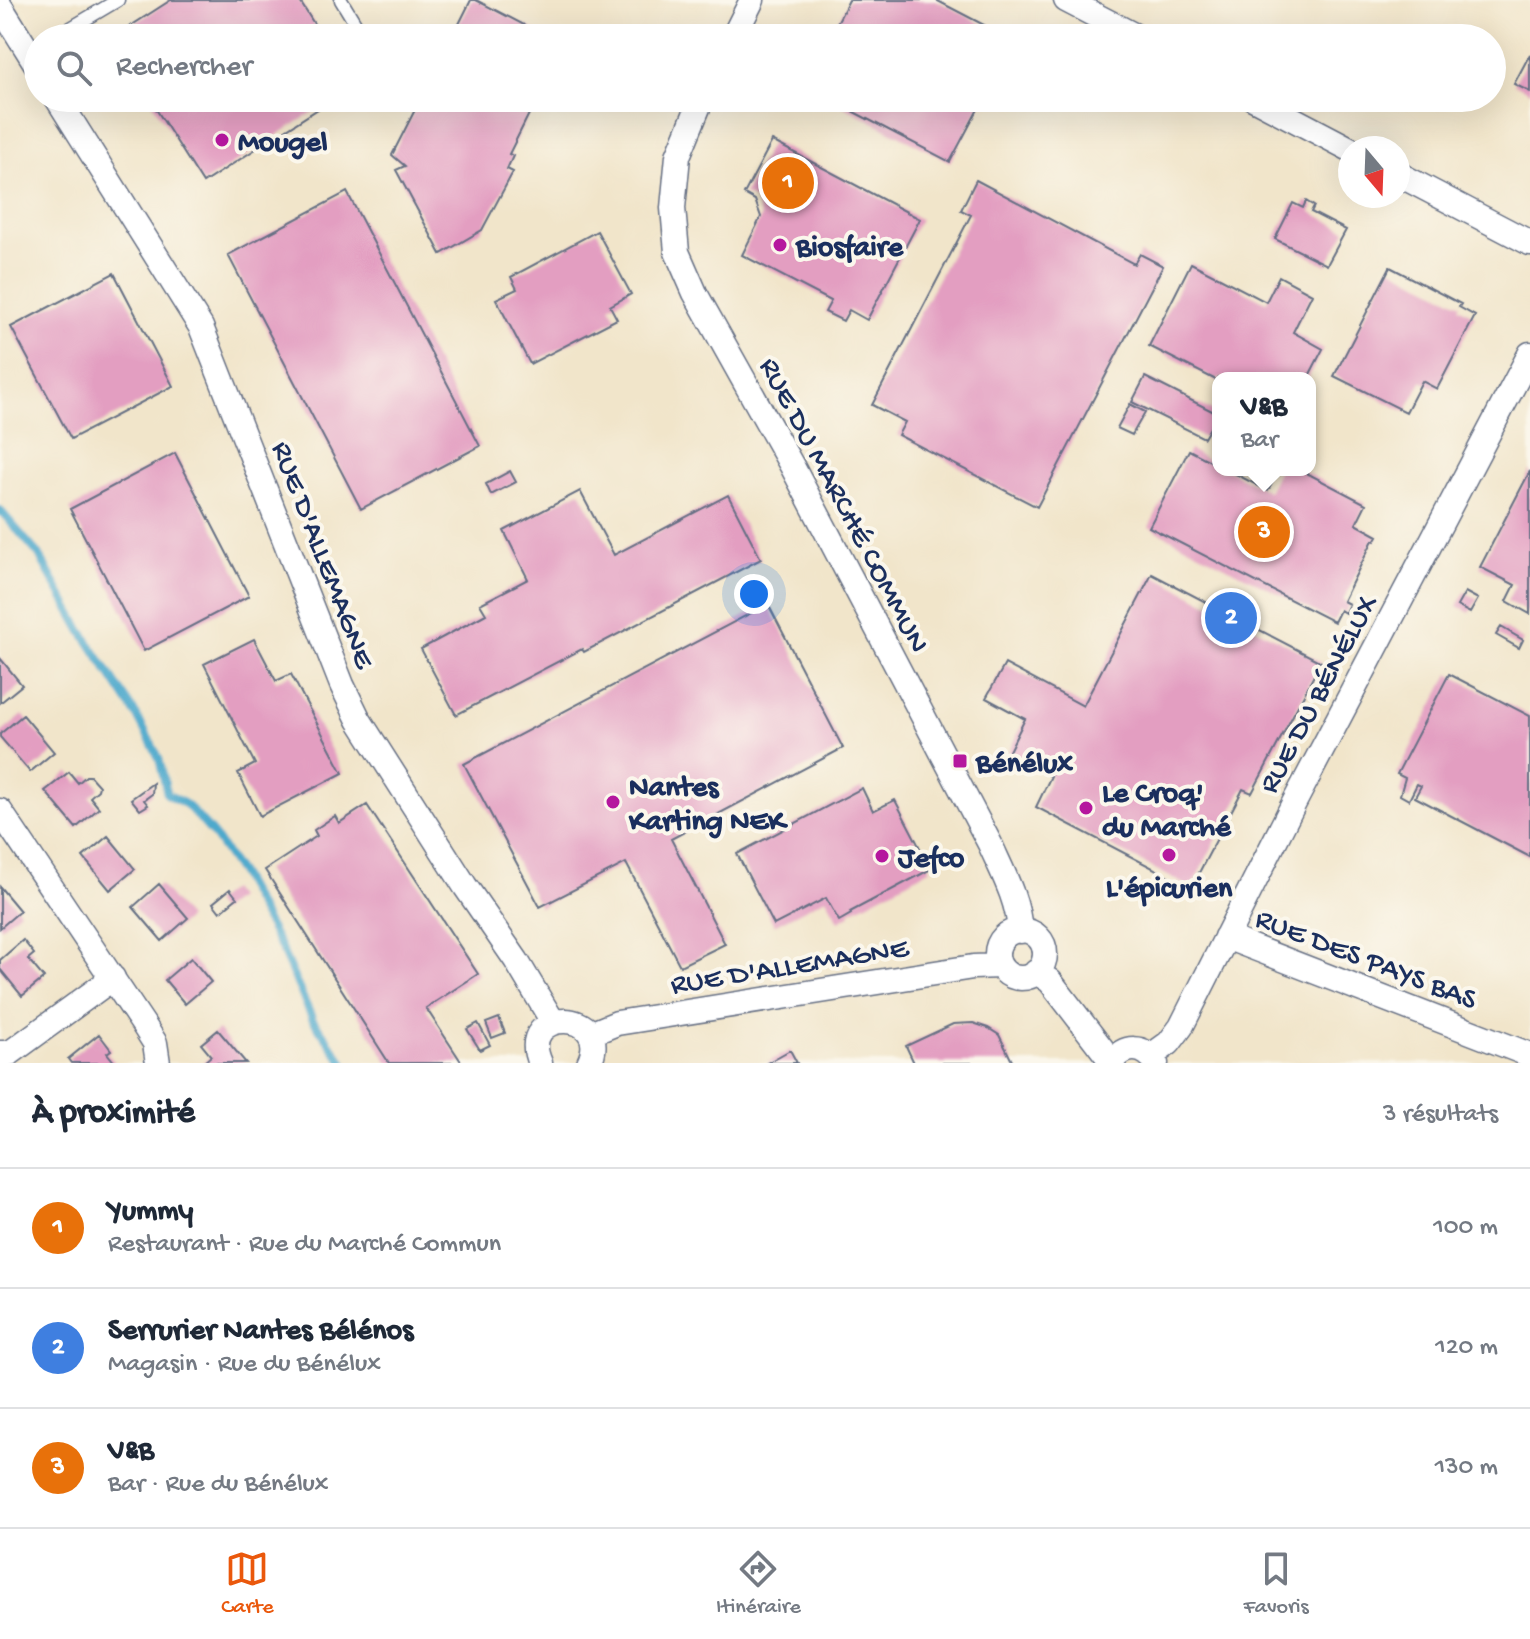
<!DOCTYPE html>
<html lang="fr">
<meta charset="utf-8">
<style>
body{margin:0;font-family:"Gochi Hand",sans-serif;background:#f2f2f3;color:#1f2937}
.compass{position:absolute;left:1338px;top:136px;width:72px;height:72px;border-radius:50%;background:#fff;box-shadow:0 8px 32px #0002;rotate:161deg}
.you{position:absolute;left:754px;top:594px;width:28px;height:28px;margin:-20px;border:6px solid #fff;border-radius:50%;background:#1a73e8;box-shadow:0 0 0 12px #1a73e833}
.badge{display:grid;place-items:center;width:52px;height:52px;border-radius:50%;background:#ea580c;color:#fff;font-size:26px;font-weight:700}
.pin{position:absolute;translate:-50% -50%;border:4px solid #fff;box-shadow:0 2px 8px #0006}
.popup{position:absolute;left:1212px;top:372px;width:104px;height:104px;box-sizing:border-box;display:grid;place-content:center;border-radius:16px;background:#fff;filter:drop-shadow(0 2px 6px #0005);font-size:26px;white-space:nowrap;color:#747a83}
.popup b{font-size:30px;color:#1f2937}
.popup::after{content:'';position:absolute;left:50%;top:100%;margin-left:-16px;border:16px solid transparent;border-top-color:#fff}
.list{margin:0;padding:0;list-style:none}
h2{display:flex;justify-content:space-between;align-items:center;height:104px;margin:0;padding:0 32px;font-size:34px}
h2 small{font-size:26px;font-weight:400;color:#747a83}
.list li{display:grid;grid-template-columns:52px 1fr auto;gap:24px;align-items:center;box-sizing:border-box;height:120px;padding:0 32px;border-top:2px solid #e0e1e3}
.list b{display:block;font-size:30px;white-space:nowrap}
.list p{margin:0;font-size:26px;white-space:nowrap;color:#747a83}
.list em{font-size:26px;font-style:normal;color:#747a83}
.icon{flex:none;width:44px;height:44px;fill:none;stroke:currentColor;stroke-width:2;stroke-linecap:round;stroke-linejoin:round}
.map{position:relative;flex:none;width:1530px;height:1063px;overflow:hidden}
.search{position:absolute;background:#fff;box-shadow:0 8px 32px #0002;left:24px;right:24px;top:24px;height:88px;display:flex;align-items:center;gap:20px;box-sizing:border-box;padding:0 28px;border-radius:44px;color:#747a83;font-size:30px}
.sheet{height:464px;background:#fff}
nav{display:flex;justify-content:space-around;align-items:center;box-sizing:border-box;height:112px;border-top:2px solid #e0e1e3;background:#fff;font-size:22px;color:#747a83}
nav a{display:grid;justify-items:center;gap:4px}
nav .on{color:#ea580c}
.map>svg:first-child{display:block}
.lines{fill:none;stroke-linecap:round;stroke-linejoin:round}
.stream{stroke:#4ea9cc;stroke-width:8}
.building{fill:#e39ec1}
.service-casing{stroke:#666f84;stroke-width:15}
.minor-casing{stroke:#666f84;stroke-width:27}
.service{stroke:#fff;stroke-width:12}
.minor{stroke:#fff;stroke-width:24}
.poi-dot{fill:#b5179e;stroke:#fbf7ec;stroke-width:3}
.labels{text-anchor:middle;stroke-width:8;stroke-linejoin:round;paint-order:stroke}
.poi-label{font-size:30px;font-weight:bold;fill:#1b2f5e;stroke:#fbf7ec;text-anchor:start}
.street-label{font-size:30px;fill:#1b2f5e;stroke:#fbf7ec}
</style>
<div class="map">
<svg width="1530" height="1063" viewBox="0 0 1530 1063">
<rect width="100%" height="100%" fill="#fbf7ec"/>
<filter id="ink" filterUnits="userSpaceOnUse"><feTurbulence type="fractalNoise" baseFrequency=".0125" numOctaves="2"/><feDisplacementMap in="SourceGraphic" scale="16" xChannelSelector="R" yChannelSelector="G"/><feConvolveMatrix kernelMatrix="1 2 1 2 8 2 1 2 1" color-interpolation-filters="sRGB"/></filter>
<filter id="wash" filterUnits="userSpaceOnUse"><feTurbulence type="fractalNoise" baseFrequency=".006" numOctaves="4" result="noise"/><feDisplacementMap in="SourceGraphic" scale="32" xChannelSelector="R" yChannelSelector="G"/><feGaussianBlur stdDeviation="1.8" result="paint"/><feColorMatrix in="noise" values="0 0 0 0 0 0 0 0 0 0 0 0 0 0 0 0 0 1.4 0 .05"/><feComposite in="paint" operator="in"/></filter>
<g filter="url(#wash)">
<rect width="100%" height="100%" fill="#f1e5ca"/>
<g class="lines">
<path class="stream" d="M0 510 39 555 81 630 137 716 159 758 167 794 187 805 213 834 240 874 281 948 313 1020 344 1063"/>
</g>
<g id="blocks">
<path class="building" d="M171 0H299L323 38H112Z
M471 0H476L549 38H452Z
M849 0H936L1009 38H829Z
M1530 54V92L1514 84Z
M149 98H335L203 183Z
M421 98H537L509 154 513 156 507 169 513 172 482 230 441 254 396 170 405 166 392 155Z
M827 98H984L950 162Z
M772 141 920 219 867 320 849 310 843 321 825 312 831 301 742 255 761 217 755 200 744 194Z
M976 180 1134 264 1140 254 1163 266 1037 507 898 435 905 422 872 405 971 215 961 210Z
M347 192 480 446 361 509 228 255Z
M1306 201 1314 206 1311 212 1346 230 1327 265 1275 239 1293 203 1303 208Z
M597 231 631 294 610 306 617 319 530 364 496 299 517 289 511 277Z
M1191 263 1266 302 1279 276 1312 294 1293 332 1323 349 1308 378H1218V381L1149 346Z
M1390 267 1461 304 1459 307 1475 316 1437 389 1422 381 1406 412 1334 376Z
M114 273 173 386 71 439 11 327Z
M1145 377 1218 414 1204 438 1132 402Z
M1130 404 1145 412 1132 435 1117 428Z
M1189 450 1218 465V470H1228L1268 491 1279 470H1301L1366 504 1356 524 1378 536 1375 541 1373 540 1343 601 1349 604 1345 613 1340 610 1334 622 1149 527Z
M175 453 249 596 144 651 70 509Z
M510 471 516 482 491 495 486 484Z
M1530 471V614L1507 601 1515 585 1480 567Z
M580 491 614 555 728 495 761 559 584 652 582 649 456 715 421 649 486 614 480 604 528 579 504 531Z
M1152 574 1321 662 1252 793 1243 789 1191 888 1036 807 1051 776 1008 753 1025 719 986 698 1005 664 1083 706Z
M1465 592 1478 599 1470 613 1457 606Z
M768 604 843 748 671 839 725 944 680 966 626 863 540 907 464 764Z
M1501 627 1523 640 1519 648 1496 635Z
M254 639 276 681 291 674 343 773 260 816 238 773 255 764 204 664Z
M0 658 22 685 0 703Z
M1449 674 1530 716V857L1415 797 1421 786 1417 784 1409 800 1400 795 1405 778 1397 774Z
M23 715 54 752 30 772 0 737V734Z
M69 772 78 783 86 776H90L99 786 98 790 90 797 99 808 76 828 45 791Z
M153 783 152 794 144 800 148 805 140 810 131 799Z
M862 788 873 811 895 800 931 869 850 912 851 914 839 921 826 898 774 925 737 854Z
M367 805 478 974 426 1008 462 1063H389L265 870 317 836 314 830 335 816 339 823Z
M108 836 135 869 110 890 83 857Z
M159 884 188 918 162 941 133 907Z
M0 887 20 911 0 928Z
M230 889 237 898 220 912 213 903Z
M23 940 34 954 28 959 44 978 22 996 0 969V960Z
M191 958 211 982 185 1004 165 980Z
M499 1018 505 1033 492 1038 486 1023Z
M478 1023 490 1045 480 1050 467 1029Z
M973 1023 988 1028 999 1035 1013 1063H914L906 1046 953 1024Z
M218 1030 229 1043 246 1063H203L211 1056 201 1044Z
M99 1034 111 1050 107 1053 115 1063H71L68 1059Z
M790 1050 797 1063H767Z"/>
</g>
</g>
<g filter="url(#ink)">
<use href="#blocks" fill-opacity="0" stroke="#666f84" stroke-width="2"/>
<g class="lines">
<g class="service-casing">
<path id="service" d="M341 0 364 38
M54 38 118 0"/>
</g>
<g class="minor-casing">
<path id="minor" d="M1066 0 1139 38
M0 6 38 67
M733 38 752 0
M57 98 201 327 342 685 359 720 465 886 516 960 553 1022
M702 98 678 156 673 208 677 252 695 293 792 466 990 844C1003 873 1018 900 1020 931
M1253 98 1350 149
M1398 174 1530 243
M0 811 143 1024 155 1043 158 1063
M997 954a24 24 0 1 1 48 0a24 24 0 1 1-48 0Z
M1226 937 1530 1055
M1036 972 1050 981 1112 1062
M590 1034 617 1023 973 967 1000 966
M0 1053H10L113 978
M1151 1056 1169 1043 1181 1027 1294 803 1530 354
M540 1063C515 1006 615 1008 589 1063
M1112 1063C1124 1044 1144 1045 1156 1063"/>
</g>
<use href="#service" class="service"/>
<use href="#minor" class="minor"/>
</g>
</g>
<g class="poi-dot">
<circle cx="222" cy="140" r="8"/>
<circle cx="780" cy="245" r="8"/>
<rect x="952" y="753" width="16" height="16" rx="4"/>
<circle cx="613" cy="802" r="8"/>
<circle cx="1086" cy="808" r="8"/>
<circle cx="1169" cy="855" r="8"/>
<circle cx="882" cy="856" r="8"/>
</g>
<g class="labels">
<g class="poi-label">
<text x="238" y="150">Mougel</text>
<text x="796" y="255">Biosfaire</text>
<text x="976" y="771">Bénélux</text>
<text x="629" y="795">Nantes<tspan x="629" dy="34">Karting NEK</tspan></text>
<text x="1102" y="801">Le Croq'<tspan x="1102" dy="34">du Marché</tspan></text>
<text x="898" y="866">Jefco</text>
<text x="1169" y="896" text-anchor="middle">L'épicurien</text>
</g>
<g class="street-label">
<text transform="translate(846 504) rotate(62)" y="10">RUE DU MARCHÉ COMMUN</text>
<text transform="translate(325 554) rotate(69)" y="10">RUE D'ALLEMAGNE</text>
<text transform="translate(1316 693) rotate(-62)" y="10">RUE DU BÉNÉLUX</text>
<text transform="translate(1367 957) rotate(21)" y="10">RUE DES PAYS BAS</text>
<text transform="translate(789 964) rotate(-9)" y="10">RUE D'ALLEMAGNE</text>
</g>
</g>
</svg>
<svg class="compass" viewBox="-18 -18 36 36"><path d="M0-13l5 13h-10z" fill="#e53935"/><path d="M0 13l5-13h-10z" fill="#747a83"/></svg>
<div class="you"></div>
<div class="pin badge" style="left:788px;top:183px;background:#e8710a">1</div>
<div class="pin badge" style="left:1231px;top:618px;background:#3f7fe0">2</div>
<div class="pin badge" style="left:1264px;top:532px;background:#e8710a">3</div>
<div class="popup"><b>V&amp;B</b>Bar</div>
<div class="search"><svg class="icon" aria-label="search" viewBox="0 0 24 24"><circle cx="10" cy="10" r="6"/><path d="M15 15l6 6"/></svg>Rechercher</div>
</div>
<section class="sheet">
<h2>À proximité<small>3 résultats</small></h2>
<ul class="list">
<li><span class="badge" style="background:#e8710a">1</span><div><b>Yummy</b><p>Restaurant · Rue du Marché Commun</p></div><em>100 m</em></li>
<li><span class="badge" style="background:#3f7fe0">2</span><div><b>Serrurier Nantes Bélénos</b><p>Magasin · Rue du Bénélux</p></div><em>120 m</em></li>
<li><span class="badge" style="background:#e8710a">3</span><div><b>V&amp;B</b><p>Bar · Rue du Bénélux</p></div><em>130 m</em></li>
</ul>
</section>
<nav>
<a class="on"><svg class="icon" aria-label="map" viewBox="0 0 24 24"><path d="M3 6l6-2 6 2 6-2v14l-6 2-6-2-6 2zM9 4v14M15 6v14"/></svg>Carte</a>
<a><svg class="icon" aria-label="directions" viewBox="0 0 24 24"><path d="M12 3l9 9-9 9-9-9zM9 14v-3h6M13 9l2 2-2 2"/></svg>Itinéraire</a>
<a><svg class="icon" aria-label="saved" viewBox="0 0 24 24"><path d="M7 4h10v16l-5-4-5 4z"/></svg>Favoris</a>
</nav>
